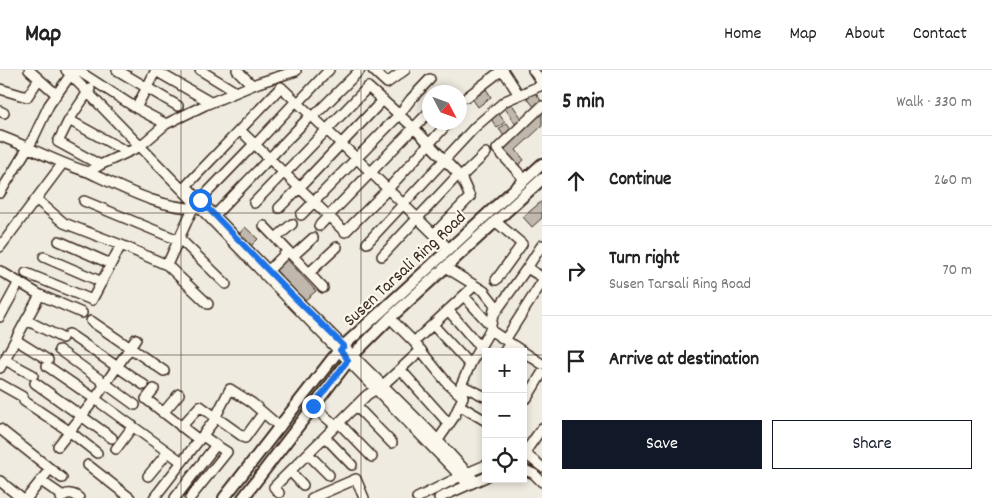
<!DOCTYPE html>
<meta charset="utf-8">
<style>
body{margin:0;font-family:Dekko,sans-serif;background:#f2f2f2;color:#222}
.controls{position:absolute;right:15px;bottom:15px;display:grid;overflow:hidden;border-radius:0px;box-shadow:0 2px 8px #0003}
.controls button{width:45px;height:45px;display:grid;place-items:center;padding:0;border:0;border-bottom:1px solid #e0e0e0;background:#fff;color:#222;font:25px sans-serif}
.compass{position:absolute;left:422px;top:15px;width:45px;height:45px;border-radius:50%;background:#fff;box-shadow:0 2px 8px #0003;rotate:131deg}
.stop{position:absolute;width:15px;height:15px;margin:-11px;border:4px solid #1a73e8;border-radius:50%;background:#fff}
.stop.end{background:#1a73e8;border-color:#fff;box-shadow:0 1px 5px #0008}
.list{margin:0;padding:0;list-style:none}
h2{display:flex;justify-content:space-between;align-items:center;height:65px;margin:0;padding:0 20px;font-size:21px}
h2 small{font-size:16px;font-weight:400;color:#767676}
.list li{display:grid;grid-template-columns:32px 1fr auto;gap:15px;align-items:center;box-sizing:border-box;height:90px;padding:0 20px;border-top:1px solid #e0e0e0}
.list b{display:block;font-size:19px;white-space:nowrap}
.list p{margin:0;font-size:16px;white-space:nowrap;color:#767676}
.list em{font-size:16px;font-style:normal;color:#767676}
.actions{display:flex;gap:10px;padding:15px 20px}
.actions a{flex:1;padding:11px 0;border:1px solid #111827;border-radius:0px;text-align:center;font-size:18px;color:#111827}
.actions .main{background:#111827;color:#fff}
.icon{flex:none;width:28px;height:28px;fill:none;stroke:currentColor;stroke-width:2;stroke-linecap:round;stroke-linejoin:round}
.map{position:relative;flex:none;width:542px;height:428px;overflow:hidden}
header{display:flex;align-items:center;gap:30px;box-sizing:border-box;height:70px;padding:0 25px;background:#fff;border-bottom:1px solid #e0e0e0}
header strong{font-size:24px}
nav{display:flex;gap:28px;margin-inline-start:auto;font-size:18px}
main{display:flex}
aside{flex:1;background:#fff}
.map>svg:first-child{display:block}
.building{fill:#c0b8ad;stroke:#3b2a1e}
.lines{fill:none;stroke-linecap:round;stroke-linejoin:round}
.minor-casing{stroke:#3b2a1e;stroke-width:12}
.major-casing{stroke:#3b2a1e;stroke-width:14}
.minor{stroke:#fbf7ec;stroke-width:9}
.major{stroke:#fbf7ec;stroke-width:10}
.route{stroke:#1a73e8;stroke-width:6}
.grid{fill:none;stroke:#3b2a1e;stroke-width:1;stroke-opacity:0.55}
.labels{text-anchor:middle;stroke-width:4.5;stroke-linejoin:round;paint-order:stroke}
.street-label{font-size:18px;fill:#3b2a1e;stroke:#fbf7ec}
</style>
<header>
<strong>Map</strong>
<nav><a>Home</a><a>Map</a><a>About</a><a>Contact</a></nav>
</header>
<main>
<div class="map">
<svg width="542" height="428" viewBox="0 0 542 428">
<rect width="100%" height="100%" fill="#f0ebe0"/>
<filter id="ink" filterUnits="userSpaceOnUse"><feTurbulence type="fractalNoise" baseFrequency=".02" numOctaves="2"/><feDisplacementMap in="SourceGraphic" scale="10" xChannelSelector="R" yChannelSelector="G"/><feConvolveMatrix kernelMatrix="1 2 1 2 8 2 1 2 1" color-interpolation-filters="sRGB"/></filter>
<g filter="url(#ink)">
<path class="building" d="M485 17 491 27 478 37 471 27Z
M535 22 542 32 535 38 527 28Z
M511 33 523 50 516 55 505 38Z
M542 39V56L516 80 524 90 515 98 498 79Z
M498 43 505 52 497 58 491 49Z
M507 53 512 60 504 66 499 59Z
M542 131V148L532 157 523 147Z
M245 157 258 169 251 176 239 164Z
M285 187 316 221 304 231 273 197Z"/>
<g class="lines">
<g class="minor-casing">
<path id="minor" d="M29 0 56 24
M66 0 468 414
M77 0 136 38 166 54
M117 0 178 36
M200 0 236 22
M237 0 252 15
M373 0 387 13 405 0
M503 0 519 25
M533 0 542 13
M156 1 210 32
M0 19 27 27 39 9
M90 19 69 50 58 72 100 95
M467 27 502 0
M298 33 329 0
M136 38 156 0
M0 41 4 43
M313 47 360 0
M69 50 127 82
M240 60 345 162 388 119 449 52
M0 66C30 77 58 93 88 102L100 95 139 77 166 54 205 35 258 13 296 1
M255 75 296 31
M88 102C123 118 162 140 202 138
M284 104 368 17 414 58 461 107 470 127 434 164
M461 107 486 83
M524 109 497 79 542 36
M186 116 281 17 351 83 449 179
M187 117 292 225 430 362 475 411
M299 118 383 30
M0 123 32 71 49 35 74 0
M36 129 64 153 121 175
M200 130 254 74
M84 131 178 170
M254 133 283 103
M193 138 167 195 208 234
M279 138 299 118
M215 145 311 45
M301 145 399 45 411 29 430 9
M495 151 522 174 496 210
M264 156 288 181
M319 156 430 41
M179 168 226 214
M276 168 292 154
M59 171 111 194
M367 173 475 57 505 31 542 15
M0 177 63 93
M293 186 313 168
M382 186 458 105
M44 187 102 212
M527 198 542 175
M0 201 40 225 82 243
M26 203 92 230 121 175 167 195
M309 203 337 177
M264 205 288 181 323 218
M464 226 491 256
M448 240 480 277
M495 243 527 198 542 207
M0 247 19 212
M390 248 414 272
M26 250 62 268
M91 251 164 301
M433 255 470 295
M490 260 542 294
M69 264 144 315
M136 269 95 329 182 392
M16 270 48 290
M505 270 542 212
M59 280 135 335
M504 282 510 273
M5 290 33 305
M47 296 95 329 58 376
M0 298 40 225
M400 299 449 354
M35 313 112 368
M0 314 23 327
M461 315 486 327
M154 319 146 329 199 370
M463 327 448 314 414 272 474 216
M527 328 542 303
M24 331 69 361 97 383
M459 335 486 351
M313 336 336 356
M356 336 392 373
M163 343 179 324
M339 353 372 387
M181 357 200 336 245 368 263 343
M0 359 62 408
M325 367 352 395
M438 370 454 347 463 327 461 315 472 291 490 260 495 235 484 221 445 197
M116 379 133 356
M308 384 329 405
M523 384 528 386 542 397
M528 386V378L542 358
M88 395 130 428
M523 399 534 404 542 412
M290 401 303 415
M148 406 168 382
M0 411 21 428
M41 411 63 426
M279 423 274 417 367 325 383 315 421 280
M27 428 50 399
M61 428C66 422 74 423 79 428
M154 428 213 352 230 319 252 333 280 357
M175 428 216 375 203 366
M190 428 227 382 216 375
M312 428 356 409 364 428
M417 428 467 403 486 395
M439 428 486 407"/>
</g>
<g class="major-casing">
<path id="major" d="M224 428 339 280 542 94
M243 428 353 285 390 248 542 109"/>
</g>
<use href="#minor" class="minor"/>
<use href="#major" class="major"/>
</g>
</g>
<g class="lines" filter="url(#ink)">
<path class="route" d="M200 130 292 225 344 276 340 280 348 290 313 336"/>
</g>
<path class="grid" d="M181 0V428M361 0V428M0 143H542M0 285H486M523 285H542"/>
<g class="labels">
<g class="street-label">
<text transform="translate(404 198) rotate(-43)" y="6">Susen Tarsali Ring Road</text>
</g>
</g>
</svg>
<div class="controls">
<button>+</button>
<button>−</button>
<button><svg class="icon" aria-label="locate" viewBox="0 0 24 24"><circle cx="12" cy="12" r="6"/><path d="M12 2v4M12 18v4M2 12h4M18 12h4"/></svg></button>
</div>
<svg class="compass" viewBox="-18 -18 36 36"><path d="M0-13l5 13h-10z" fill="#e53935"/><path d="M0 13l5-13h-10z" fill="#767676"/></svg>
<div class="stop" style="left:200px;top:130px"></div>
<div class="stop end" style="left:313px;top:336px"></div>
</div>
<aside>
<h2>5 min<small>Walk · 330 m</small></h2>
<ul class="list">
<li><svg class="icon" aria-label="ahead" viewBox="0 0 24 24"><path d="M12 20V5M6 11l6-6 6 6"/></svg><div><b>Continue</b></div><em>260 m</em></li>
<li><svg class="icon" aria-label="right" viewBox="0 0 24 24"><path d="M7 20v-9h11M14 6l5 5-5 5"/></svg><div><b>Turn right</b><p>Susen Tarsali Ring Road</p></div><em>70 m</em></li>
<li><svg class="icon" aria-label="arrive" viewBox="0 0 24 24"><path d="M6 21V4h12l-3 4 3 4H6"/></svg><div><b>Arrive at destination</b></div></li>
</ul>
<div class="actions"><a class="main">Save</a><a>Share</a></div>
</aside>
</main>
